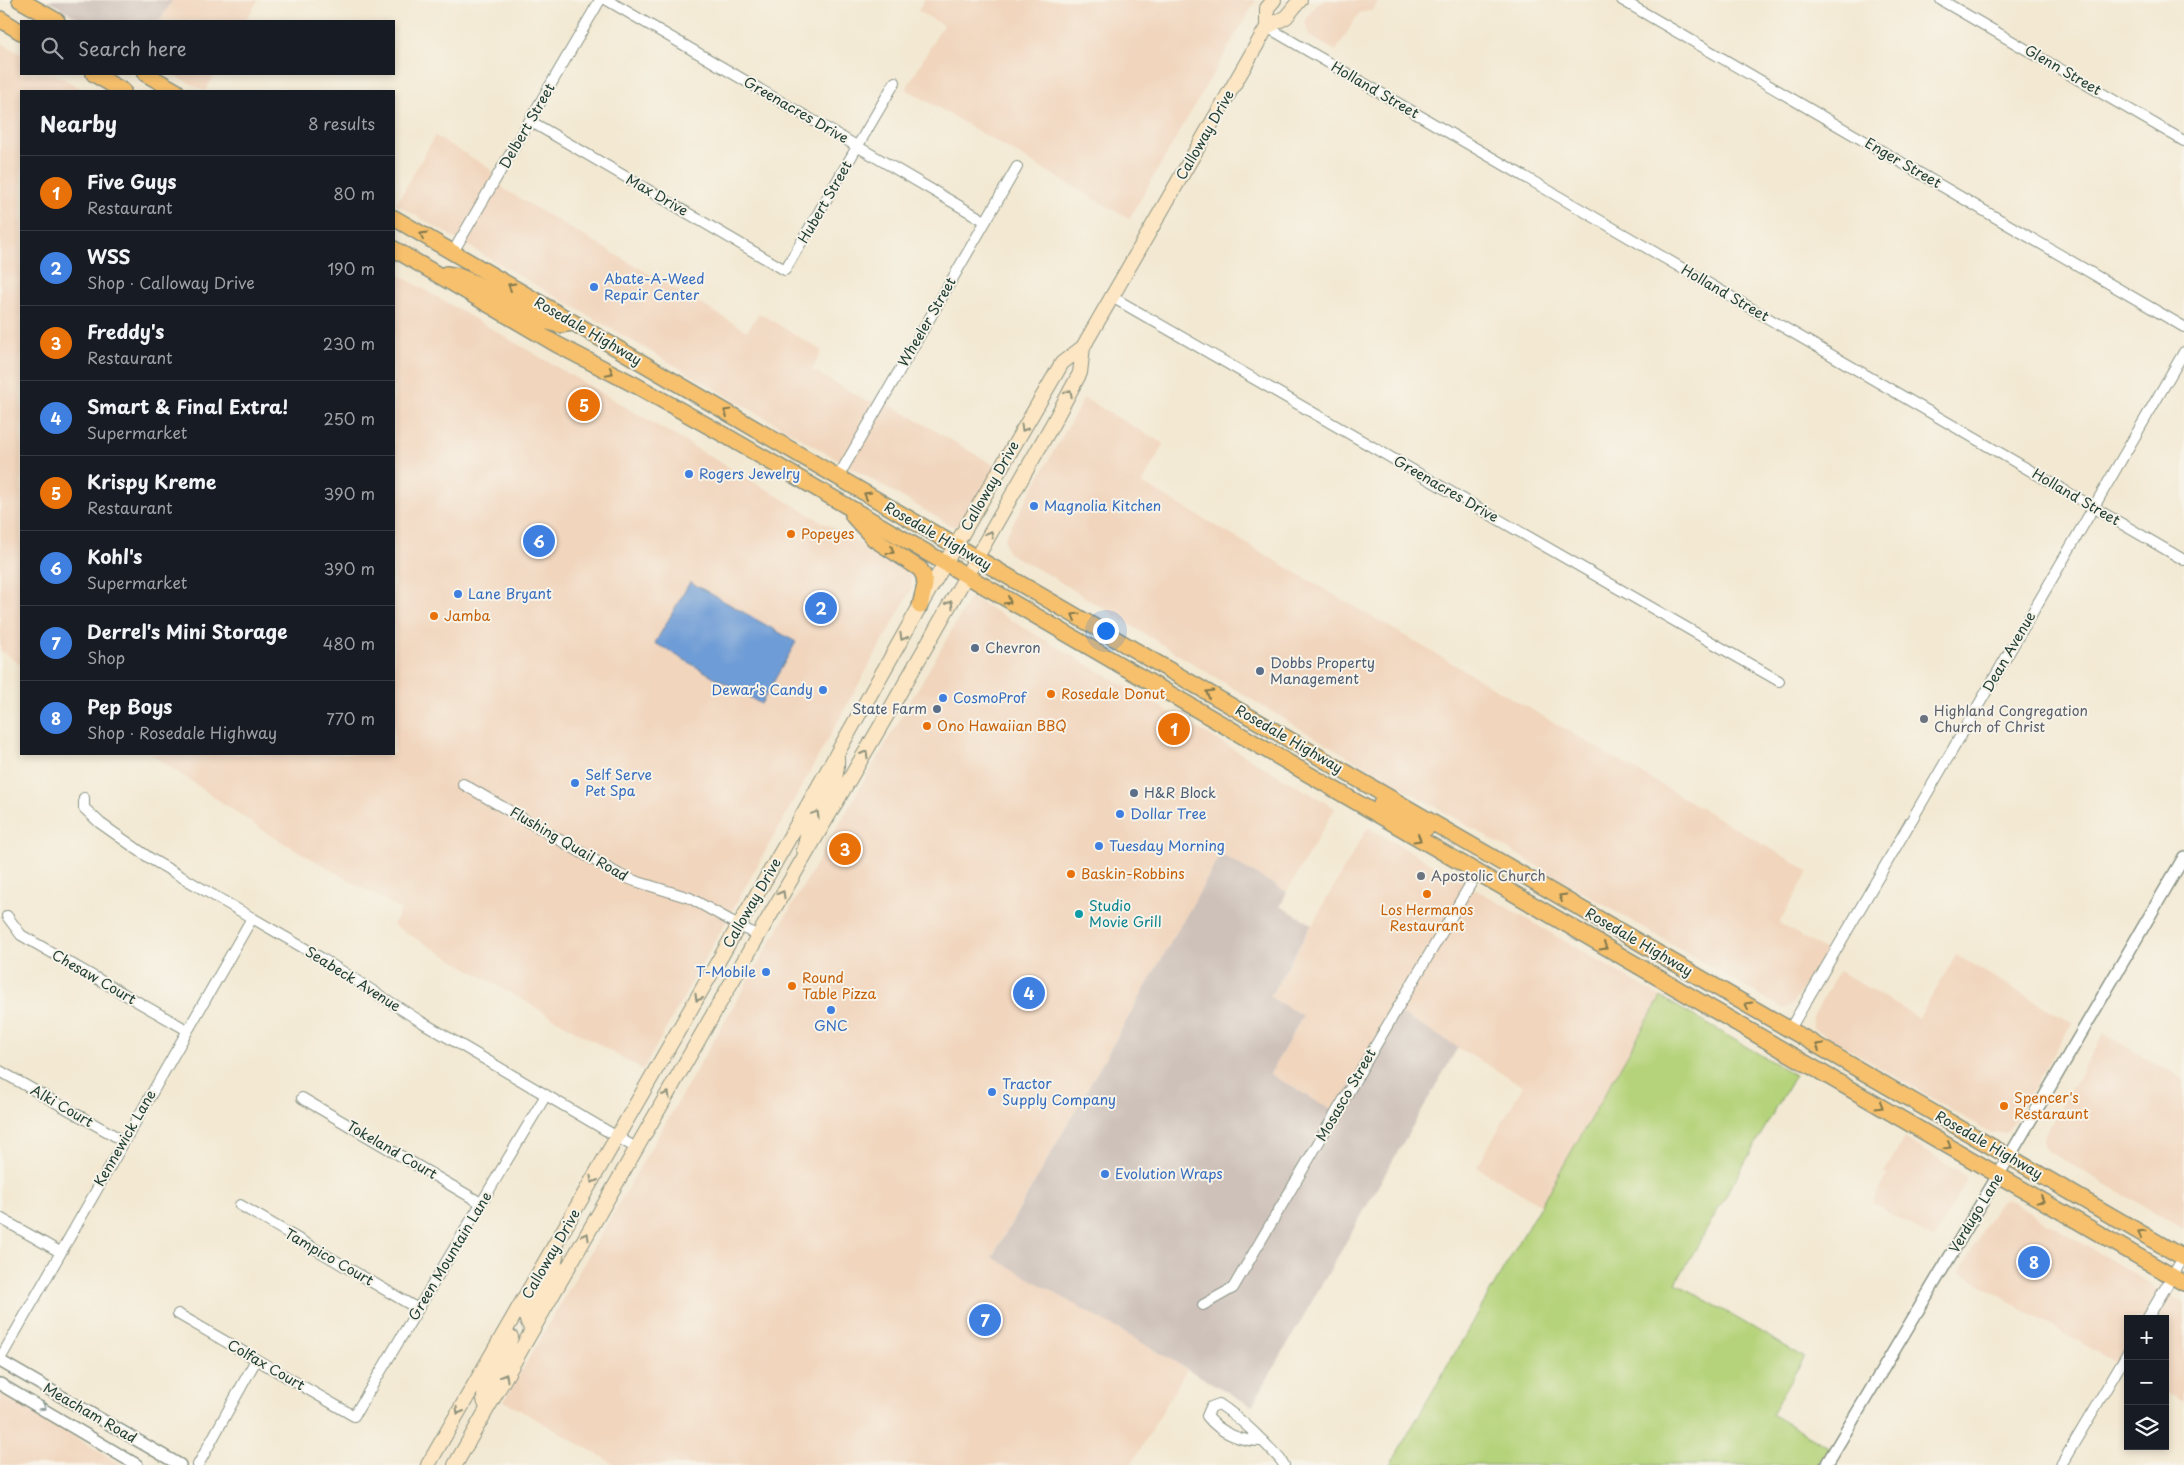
<!DOCTYPE html>
<meta charset="utf-8">
<style>
body{margin:0;font-family:"Playpen Sans",sans-serif;background:#20242c;color:#f1f3f6}
.controls{position:absolute;right:15px;bottom:15px;display:grid;overflow:hidden;border-radius:0px;box-shadow:0 2px 8px #0003}
.controls button{width:45px;height:45px;display:grid;place-items:center;padding:0;border:0;border-bottom:1px solid #363941;background:#171b24;color:#f1f3f6;font:25px sans-serif}
.you{position:absolute;left:1105px;top:630px;width:18px;height:18px;margin:-12px;border:4px solid #fff;border-radius:50%;background:#1a73e8;box-shadow:0 0 0 8px #1a73e833}
.badge{display:grid;place-items:center;width:32px;height:32px;border-radius:50%;background:#b45309;color:#fff;font-size:16px;font-weight:700}
.pin{position:absolute;translate:-50% -50%;border:2px solid #fff;box-shadow:0 1px 5px #0006}
.list{margin:0;padding:0;list-style:none}
h2{display:flex;justify-content:space-between;align-items:center;height:65px;margin:0;padding:0 20px;font-size:21px}
h2 small{font-size:16px;font-weight:400;color:#9ea1a6}
.list li{display:grid;grid-template-columns:32px 1fr auto;gap:15px;align-items:center;box-sizing:border-box;height:75px;padding:0 20px;border-top:1px solid #363941}
.list b{display:block;font-size:19px;white-space:nowrap}
.list p{margin:0;font-size:16px;white-space:nowrap;color:#9ea1a6}
.list em{font-size:16px;font-style:normal;color:#9ea1a6}
.icon{flex:none;width:28px;height:28px;fill:none;stroke:currentColor;stroke-width:2;stroke-linecap:round;stroke-linejoin:round}
.map{position:relative;flex:none;width:2184px;height:1465px;overflow:hidden}
.search{position:absolute;background:#171b24;box-shadow:0 2px 8px #0003;left:20px;top:20px;width:375px;height:55px;display:flex;align-items:center;gap:12px;box-sizing:border-box;padding:0 18px;border-radius:0px;color:#9ea1a6;font-size:19px}
.panel{position:absolute;background:#171b24;box-shadow:0 2px 8px #0003;left:20px;top:90px;width:375px;height:665px;border-radius:0px}
.map>svg:first-child{display:block}
.built{fill:#f1d5bd}
.industrial{fill:#cec1ba}
.green{fill:#b5d37a;stroke:#6a8857}
.water{fill:#6e9cd6;stroke:#466c85}
.lines{fill:none;stroke-linecap:round;stroke-linejoin:round}
.minor-casing{stroke:#899384;stroke-width:12}
.tertiary-casing{stroke:#899384;stroke-width:14}
.secondary-casing{stroke:#899384;stroke-width:16}
.primary-casing{stroke:#899384;stroke-width:18}
.minor{stroke:#fff;stroke-width:10}
.tertiary{stroke:#fff;stroke-width:11}
.secondary{stroke:#fce6c4;stroke-width:14}
.primary{stroke:#f7c06c;stroke-width:15}
.oneway{stroke:#80784d}
.oneway2{stroke:#8e927c}
.oneway3{stroke:#8f9e9a}
.shop-dot{fill:#3f7fe0;stroke:#f7f3e8;stroke-width:2}
.food-dot{fill:#e8710a;stroke:#f7f3e8;stroke-width:2}
.service-dot{fill:#5c6f8a;stroke:#f7f3e8;stroke-width:2}
.worship-dot{fill:#6b7280;stroke:#f7f3e8;stroke-width:2}
.culture-dot{fill:#0f9aa8;stroke:#f7f3e8;stroke-width:2}
.labels{text-anchor:middle;stroke-width:4;stroke-linejoin:round;paint-order:stroke}
.street-label{font-size:14px;fill:#1f3d34;stroke:#f7f3e8}
.shop-label{font-size:14px;fill:#366cbe;stroke:#f7f3e8;text-anchor:start}
.food-label{font-size:14px;fill:#c56008;stroke:#f7f3e8;text-anchor:start}
.service-label{font-size:14px;fill:#4e5e75;stroke:#f7f3e8;text-anchor:start}
.worship-label{font-size:14px;fill:#5b616d;stroke:#f7f3e8;text-anchor:start}
.culture-label{font-size:14px;fill:#0d838f;stroke:#f7f3e8;text-anchor:start}
</style>
<div class="map">
<svg width="2184" height="1465" viewBox="0 0 2184 1465">
<rect width="100%" height="100%" fill="#f7f3e8"/>
<filter id="ink" filterUnits="userSpaceOnUse"><feTurbulence type="fractalNoise" baseFrequency=".02" numOctaves="2"/><feDisplacementMap in="SourceGraphic" scale="10" xChannelSelector="R" yChannelSelector="G"/><feConvolveMatrix kernelMatrix="1 2 1 2 8 2 1 2 1" color-interpolation-filters="sRGB"/></filter>
<filter id="wash" filterUnits="userSpaceOnUse"><feTurbulence type="fractalNoise" baseFrequency=".0096" numOctaves="4" result="noise"/><feDisplacementMap in="SourceGraphic" scale="20" xChannelSelector="R" yChannelSelector="G"/><feGaussianBlur stdDeviation="1.12" result="paint"/><feColorMatrix in="noise" values="0 0 0 0 0 0 0 0 0 0 0 0 0 0 0 0 0 1.4 0 .05"/><feComposite in="paint" operator="in"/></filter>
<g filter="url(#wash)">
<rect width="100%" height="100%" fill="#f3e9d3"/>
<path class="built" d="M172 0H258L245 21H160Z
M924 0H1256L1129 219 906 89 943 25 918 11Z
M1326 0H1379L1373 10 1359 13 1336 51 1309 36 1305 21 1316 6Z
M0 42 21 54V74H55L85 91H21V665L0 650Z
M172 74H215L205 91Z
M435 136 488 167 505 190 747 331 759 313 822 351 812 370 865 400 893 406 997 467 966 524 952 526 396 204Z
M394 272 910 573 913 587 643 1070 393 925 401 910 267 833 151 754H394Z
M1084 398 1164 444 1142 483 1809 871 1779 923 1826 951 1791 1006 1784 1009 1287 721 1047 574 1008 553 1004 539Z
M971 597 1335 808 1287 892 1221 854 992 1256 1187 1369 1131 1465H616L504 1401Z
M1368 827 1661 997 1541 1205 1477 1167 1523 1086 1394 1010 1335 1112 1270 1074 1303 1017 1270 998Z
M1956 955 2072 1023 2038 1081 2007 1131 2004 1133H1991L1813 1028 1812 1018 1839 971 1919 1018Z
M2104 1034 2184 1080V1229L2046 1150 2043 1146V1138Z
M1904 1138 1965 1176 1966 1181 1934 1239 1872 1203 1888 1175 1884 1173Z
M2006 1199 2184 1303V1402L2165 1392V1319H2128V1370L1959 1272 1998 1204Z
M0 1392 122 1465H0Z"/>
<path class="industrial" d="M47 0H172L160 21H83Z
M1221 854 1287 892 1280 906 1312 924 1270 997 1303 1016 1270 1074 1335 1112 1394 1010 1458 1047 1252 1406 992 1257Z"/>
<path class="green" d="M1661 997 1795 1075 1676 1283 1804 1357 1771 1414 1833 1450 1824 1465H1390Z"/>
<path class="water" d="M690 582 796 642 761 704 655 643Z"/>
</g>
<g filter="url(#ink)">
<g class="lines">
<g class="minor-casing">
<path id="minor" d="M607 0 985 221
M1622 0 2184 327
M1941 0 2184 141
M1267 27 2184 560
M530 121 785 270 895 82
M453 252 600 0
M1112 297 1779 681
M838 477 1017 167
M463 784 620 875 635 881 690 898 758 936
M84 798V808L100 823 151 859 321 958 420 1021 636 1148
M7 916 21 935 187 1030
M1790 1029 2184 352
M0 1071 124 1141
M302 1098 481 1203
M240 1205 418 1309
M0 1218 60 1252
M1203 1305 1233 1288 1477 873
M178 1314 354 1416 546 1095
M2147 1319 2183 1258
M0 1359 252 918
M1263 1441C1242 1442 1220 1433 1207 1416L1211 1407 1219 1404C1242 1419 1261 1439 1280 1459L1284 1465
M198 1465 256 1360
M2061 1465 2128 1352"/>
</g>
<g class="tertiary-casing">
<path id="tertiary" d="M0 1361 180 1465
M0 1384 137 1465
M1826 1465 2009 1157 2184 857"/>
</g>
<g class="secondary-casing">
<path id="secondary" d="M1267 27 1286 17 1300 0
M804 850C806 842 807 833 809 826 818 797 839 792 837 757
M531 1328 527 1320 554 1268 557 1250
M487 1408C486 1405 483 1400 484 1397 485 1377 506 1357 511 1337
M428 1465 795 828 920 606 1030 418 1062 363 1083 347
M455 1465 758 936 887 715 1052 425 1080 373 1083 347 1267 27V8L1274 0"/>
</g>
<g class="primary-casing">
<path id="primary" d="M20 0 57 21
M0 19 21 32
M94 74 123 91
M146 74 176 91
M394 218 1057 605 2184 1258
M394 249 556 344 637 386 728 437 2184 1283
M446 274 458 276 477 284 545 321 559 325 573 323
M853 516 874 539 920 569 924 576 925 585 920 606
M1381 804 1408 820 1427 828"/>
</g>
<use href="#minor" class="minor"/>
<use href="#tertiary" class="tertiary"/>
<use href="#secondary" class="secondary"/>
<use href="#primary" class="primary"/>
</g>
<defs><path id="oneway-chevron" d="M-2-3.5L2.5 0L-2 3.5" fill="none" stroke-width="1.6" stroke-linecap="round" stroke-linejoin="round" transform="scale(1.25)"/></defs>
<g class="oneway">
<use href="#oneway-chevron" transform="translate(423 235) rotate(-150)"/>
<use href="#oneway-chevron" transform="translate(511 286) rotate(-150)"/>
<use href="#oneway-chevron" transform="translate(610 372) rotate(28)"/>
<use href="#oneway-chevron" transform="translate(727 412) rotate(-150)"/>
<use href="#oneway-chevron" transform="translate(867 495) rotate(-150)"/>
<use href="#oneway-chevron" transform="translate(891 551) rotate(33)"/>
<use href="#oneway-chevron" transform="translate(1008 601) rotate(30)"/>
<use href="#oneway-chevron" transform="translate(1075 616) rotate(-150)"/>
<use href="#oneway-chevron" transform="translate(1209 693) rotate(-150)"/>
<use href="#oneway-chevron" transform="translate(1418 839) rotate(30)"/>
<use href="#oneway-chevron" transform="translate(1562 897) rotate(-150)"/>
<use href="#oneway-chevron" transform="translate(1604 947) rotate(30)"/>
<use href="#oneway-chevron" transform="translate(1748 1005) rotate(-150)"/>
<use href="#oneway-chevron" transform="translate(1819 1046) rotate(-150)"/>
<use href="#oneway-chevron" transform="translate(1880 1106) rotate(30)"/>
<use href="#oneway-chevron" transform="translate(1948 1146) rotate(30)"/>
<use href="#oneway-chevron" transform="translate(2041 1200) rotate(30)"/>
<use href="#oneway-chevron" transform="translate(2141 1233) rotate(-150)"/>
</g>
<g class="oneway2">
<use href="#oneway-chevron" transform="translate(1069 393) rotate(-62)"/>
<use href="#oneway-chevron" transform="translate(1024 428) rotate(120)"/>
<use href="#oneway-chevron" transform="translate(990 534) rotate(-61)"/>
<use href="#oneway-chevron" transform="translate(950 604) rotate(-60)"/>
<use href="#oneway-chevron" transform="translate(903 637) rotate(119)"/>
<use href="#oneway-chevron" transform="translate(865 754) rotate(-60)"/>
<use href="#oneway-chevron" transform="translate(816 814) rotate(-59)"/>
<use href="#oneway-chevron" transform="translate(782 894) rotate(-60)"/>
<use href="#oneway-chevron" transform="translate(698 998) rotate(120)"/>
<use href="#oneway-chevron" transform="translate(667 1095) rotate(-60)"/>
<use href="#oneway-chevron" transform="translate(593 1180) rotate(120)"/>
<use href="#oneway-chevron" transform="translate(586 1236) rotate(-60)"/>
<use href="#oneway-chevron" transform="translate(505 1377) rotate(-60)"/>
<use href="#oneway-chevron" transform="translate(459 1411) rotate(120)"/>
</g>
<use class="oneway3" href="#oneway-chevron" transform="translate(43 1407) rotate(30)"/>
</g>
<g class="shop-dot">
<circle cx="594" cy="287" r="5"/>
<circle cx="689" cy="474" r="5"/>
<circle cx="1034" cy="506" r="5"/>
<circle cx="458" cy="594" r="5"/>
<circle cx="823" cy="690" r="5"/>
<circle cx="943" cy="698" r="5"/>
<circle cx="575" cy="783" r="5"/>
<circle cx="1120" cy="814" r="5"/>
<circle cx="1099" cy="846" r="5"/>
<circle cx="766" cy="972" r="5"/>
<circle cx="831" cy="1010" r="5"/>
<circle cx="992" cy="1092" r="5"/>
<circle cx="1105" cy="1174" r="5"/>
</g>
<g class="food-dot">
<circle cx="791" cy="534" r="5"/>
<circle cx="434" cy="616" r="5"/>
<circle cx="1051" cy="694" r="5"/>
<circle cx="927" cy="726" r="5"/>
<circle cx="1071" cy="874" r="5"/>
<circle cx="1427" cy="894" r="5"/>
<circle cx="792" cy="986" r="5"/>
<circle cx="2004" cy="1106" r="5"/>
</g>
<g class="service-dot">
<circle cx="975" cy="648" r="5"/>
<circle cx="1260" cy="671" r="5"/>
<circle cx="937" cy="709" r="5"/>
<circle cx="1134" cy="793" r="5"/>
</g>
<g class="worship-dot">
<circle cx="1924" cy="719" r="5"/>
<circle cx="1421" cy="876" r="5"/>
</g>
<circle class="culture-dot" cx="1079" cy="914" r="5"/>
<g class="labels">
<g class="street-label">
<text transform="translate(2063 70) rotate(30)" y="5">Glenn Street</text>
<text transform="translate(1375 90) rotate(30)" y="5">Holland Street</text>
<text transform="translate(796 110) rotate(30)" y="5">Greenacres Drive</text>
<text transform="translate(527 126) rotate(-60)" y="5">Delbert Street</text>
<text transform="translate(1205 135) rotate(-60)" y="5">Calloway Drive</text>
<text transform="translate(1903 163) rotate(30)" y="5">Enger Street</text>
<text transform="translate(657 195) rotate(30)" y="5">Max Drive</text>
<text transform="translate(825 202) rotate(-60)" y="5">Hubert Street</text>
<text transform="translate(1725 293) rotate(30)" y="5">Holland Street</text>
<text transform="translate(927 322) rotate(-60)" y="5">Wheeler Street</text>
<text transform="translate(588 331) rotate(30)" y="5">Rosedale Highway</text>
<text transform="translate(990 486) rotate(-60)" y="5">Calloway Drive</text>
<text transform="translate(1446 489) rotate(30)" y="5">Greenacres Drive</text>
<text transform="translate(2076 497) rotate(30)" y="5">Holland Street</text>
<text transform="translate(938 536) rotate(30)" y="5">Rosedale Highway</text>
<text transform="translate(2009 652) rotate(-60)" y="5">Dean Avenue</text>
<text transform="translate(1289 739) rotate(30)" y="5">Rosedale Highway</text>
<text transform="translate(569 844) rotate(30)" y="5">Flushing Quail Road</text>
<text transform="translate(752 903) rotate(-60)" y="5">Calloway Drive</text>
<text transform="translate(1639 942) rotate(30)" y="5">Rosedale Highway</text>
<text transform="translate(94 977) rotate(30)" y="5">Chesaw Court</text>
<text transform="translate(353 979) rotate(32)" y="5">Seabeck Avenue</text>
<text transform="translate(1346 1095) rotate(-60)" y="5">Mosasco Street</text>
<text transform="translate(62 1106) rotate(30)" y="5">Alki Court</text>
<text transform="translate(125 1138) rotate(-60)" y="5">Kennewick Lane</text>
<text transform="translate(1989 1145) rotate(30)" y="5">Rosedale Highway</text>
<text transform="translate(392 1150) rotate(30)" y="5">Tokeland Court</text>
<text transform="translate(1976 1213) rotate(-59)" y="5">Verdugo Lane</text>
<text transform="translate(551 1254) rotate(-60)" y="5">Calloway Drive</text>
<text transform="translate(450 1256) rotate(-59)" y="5">Green Mountain Lane</text>
<text transform="translate(329 1257) rotate(30)" y="5">Tampico Court</text>
<text transform="translate(266 1365) rotate(30)" y="5">Colfax Court</text>
<text transform="translate(90 1413) rotate(30)" y="5">Meacham Road</text>
</g>
<g class="shop-label">
<text x="604" y="284">Abate-A-Weed<tspan x="604" dy="16">Repair Center</tspan></text>
<text x="699" y="479">Rogers Jewelry</text>
<text x="1044" y="511">Magnolia Kitchen</text>
<text x="468" y="599">Lane Bryant</text>
<text x="813" y="695" text-anchor="end">Dewar's Candy</text>
<text x="953" y="703">CosmoProf</text>
<text x="585" y="780">Self Serve<tspan x="585" dy="16">Pet Spa</tspan></text>
<text x="1130" y="819">Dollar Tree</text>
<text x="1109" y="851">Tuesday Morning</text>
<text x="756" y="977" text-anchor="end">T-Mobile</text>
<text x="831" y="1031" text-anchor="middle">GNC</text>
<text x="1002" y="1089">Tractor<tspan x="1002" dy="16">Supply Company</tspan></text>
<text x="1115" y="1179">Evolution Wraps</text>
</g>
<g class="food-label">
<text x="801" y="539">Popeyes</text>
<text x="444" y="621">Jamba</text>
<text x="1061" y="699">Rosedale Donut</text>
<text x="937" y="731">Ono Hawaiian BBQ</text>
<text x="1081" y="879">Baskin-Robbins</text>
<text x="1427" y="915" text-anchor="middle">Los Hermanos<tspan x="1427" dy="16">Restaurant</tspan></text>
<text x="802" y="983">Round<tspan x="802" dy="16">Table Pizza</tspan></text>
<text x="2014" y="1103">Spencer's<tspan x="2014" dy="16">Restaraunt</tspan></text>
</g>
<g class="service-label">
<text x="985" y="653">Chevron</text>
<text x="1270" y="668">Dobbs Property<tspan x="1270" dy="16">Management</tspan></text>
<text x="927" y="714" text-anchor="end">State Farm</text>
<text x="1144" y="798">H&amp;R Block</text>
</g>
<g class="worship-label">
<text x="1934" y="716">Highland Congregation<tspan x="1934" dy="16">Church of Christ</tspan></text>
<text x="1431" y="881">Apostolic Church</text>
</g>
<g class="culture-label">
<text x="1089" y="911">Studio<tspan x="1089" dy="16">Movie Grill</tspan></text>
</g>
</g>
</svg>
<div class="controls">
<button>+</button>
<button>−</button>
<button><svg class="icon" aria-label="layers" viewBox="0 0 24 24"><path d="M12 4l9 5-9 5-9-5zM3 14l9 5 9-5"/></svg></button>
</div>
<div class="you"></div>
<div class="pin badge" style="left:1174px;top:729px;background:#e8710a">1</div>
<div class="pin badge" style="left:821px;top:608px;background:#3f7fe0">2</div>
<div class="pin badge" style="left:845px;top:849px;background:#e8710a">3</div>
<div class="pin badge" style="left:1029px;top:993px;background:#3f7fe0">4</div>
<div class="pin badge" style="left:584px;top:405px;background:#e8710a">5</div>
<div class="pin badge" style="left:539px;top:541px;background:#3f7fe0">6</div>
<div class="pin badge" style="left:985px;top:1320px;background:#3f7fe0">7</div>
<div class="pin badge" style="left:2034px;top:1262px;background:#3f7fe0">8</div>
<div class="search"><svg class="icon" aria-label="search" viewBox="0 0 24 24"><circle cx="10" cy="10" r="6"/><path d="M15 15l6 6"/></svg>Search here</div>
<section class="panel">
<h2>Nearby<small>8 results</small></h2>
<ul class="list">
<li><span class="badge" style="background:#e8710a">1</span><div><b>Five Guys</b><p>Restaurant</p></div><em>80 m</em></li>
<li><span class="badge" style="background:#3f7fe0">2</span><div><b>WSS</b><p>Shop · Calloway Drive</p></div><em>190 m</em></li>
<li><span class="badge" style="background:#e8710a">3</span><div><b>Freddy's</b><p>Restaurant</p></div><em>230 m</em></li>
<li><span class="badge" style="background:#3f7fe0">4</span><div><b>Smart &amp; Final Extra!</b><p>Supermarket</p></div><em>250 m</em></li>
<li><span class="badge" style="background:#e8710a">5</span><div><b>Krispy Kreme</b><p>Restaurant</p></div><em>390 m</em></li>
<li><span class="badge" style="background:#3f7fe0">6</span><div><b>Kohl's</b><p>Supermarket</p></div><em>390 m</em></li>
<li><span class="badge" style="background:#3f7fe0">7</span><div><b>Derrel's Mini Storage</b><p>Shop</p></div><em>480 m</em></li>
<li><span class="badge" style="background:#3f7fe0">8</span><div><b>Pep Boys</b><p>Shop · Rosedale Highway</p></div><em>770 m</em></li>
</ul>
</section>
</div>
